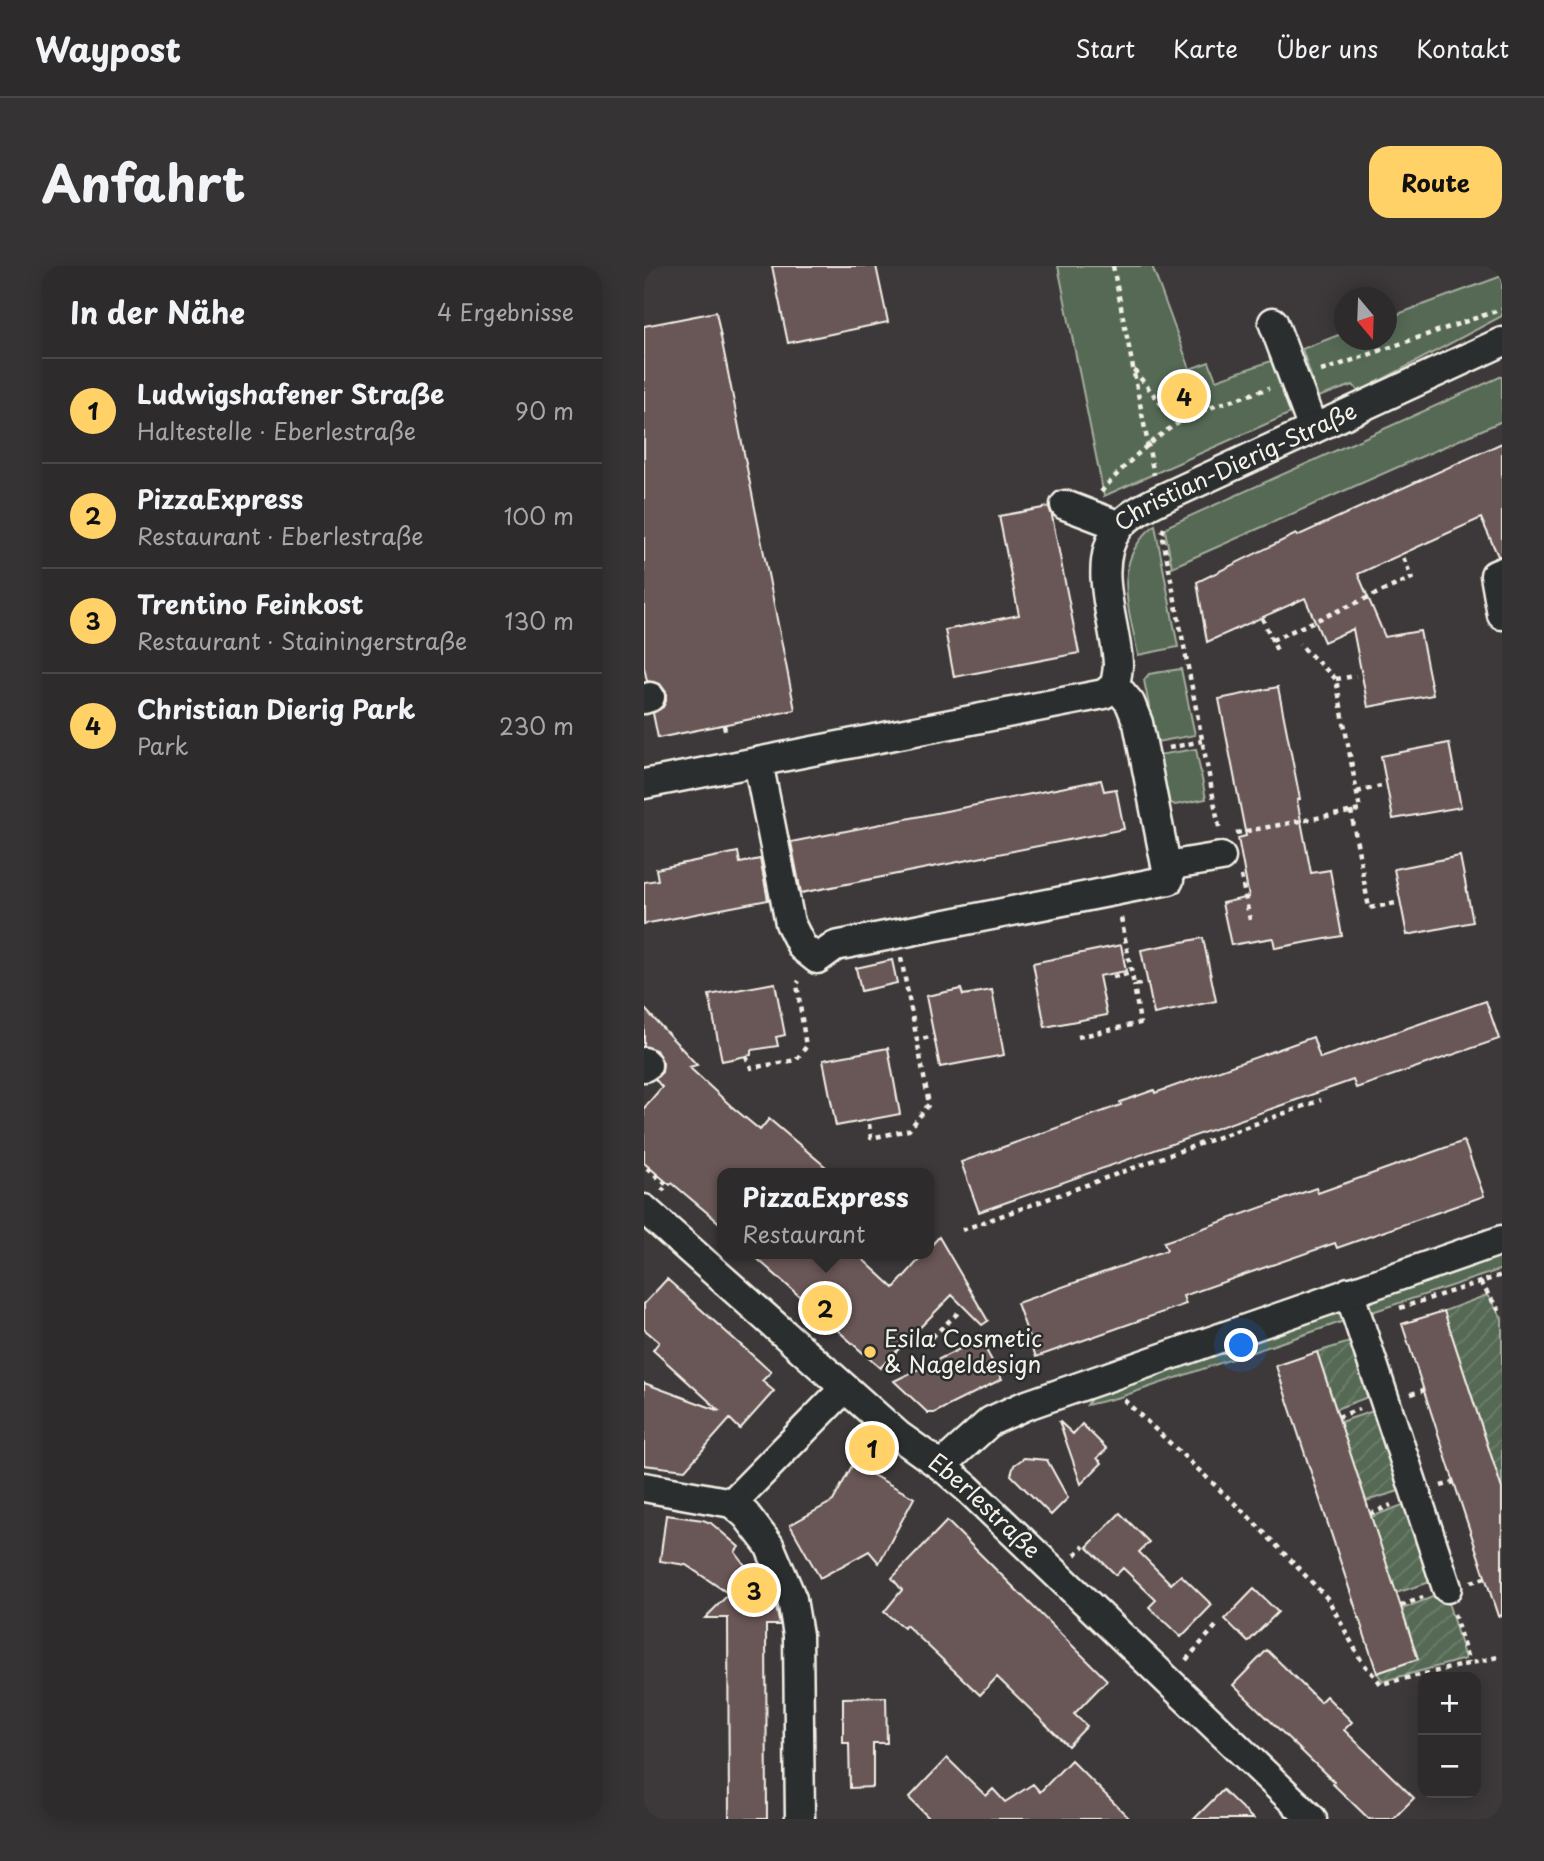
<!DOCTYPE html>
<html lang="de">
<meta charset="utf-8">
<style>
body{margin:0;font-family:"Playpen Sans",sans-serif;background:#363334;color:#f1f3f6}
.controls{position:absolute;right:21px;bottom:21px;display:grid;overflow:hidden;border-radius:14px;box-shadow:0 4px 18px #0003}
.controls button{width:63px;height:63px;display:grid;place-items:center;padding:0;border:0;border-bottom:2px solid #494748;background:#2e2b2c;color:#f1f3f6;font:35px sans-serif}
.compass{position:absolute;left:690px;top:21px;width:63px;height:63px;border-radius:50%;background:#2e2b2c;box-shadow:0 4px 18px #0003;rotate:161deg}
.you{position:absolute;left:598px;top:1080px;width:24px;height:24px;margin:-18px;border:5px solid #fff;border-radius:50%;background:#1a73e8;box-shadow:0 0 0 10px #1a73e833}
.badge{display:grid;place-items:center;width:46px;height:46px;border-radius:50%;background:#ffd166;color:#111;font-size:23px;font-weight:700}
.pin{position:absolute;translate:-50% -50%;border:4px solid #fff;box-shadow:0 2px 7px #0006}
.popup{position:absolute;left:73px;top:902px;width:217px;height:91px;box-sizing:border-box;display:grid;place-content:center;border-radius:14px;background:#2e2b2c;filter:drop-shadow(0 2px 5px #0005);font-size:23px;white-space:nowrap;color:#a7a7a9}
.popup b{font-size:26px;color:#f1f3f6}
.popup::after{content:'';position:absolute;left:50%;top:100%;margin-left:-14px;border:14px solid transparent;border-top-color:#2e2b2c}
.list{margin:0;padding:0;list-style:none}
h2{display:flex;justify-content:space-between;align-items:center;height:91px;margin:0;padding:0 28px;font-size:30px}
h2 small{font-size:23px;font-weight:400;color:#a7a7a9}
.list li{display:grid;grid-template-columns:46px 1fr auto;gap:21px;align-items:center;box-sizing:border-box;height:105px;padding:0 28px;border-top:2px solid #494748}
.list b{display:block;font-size:26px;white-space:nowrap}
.list p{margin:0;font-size:23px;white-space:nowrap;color:#a7a7a9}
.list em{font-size:23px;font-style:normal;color:#a7a7a9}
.map{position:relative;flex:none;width:858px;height:1553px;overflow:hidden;border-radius:21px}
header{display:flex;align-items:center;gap:42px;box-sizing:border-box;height:98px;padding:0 35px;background:#2e2b2c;border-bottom:2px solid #494748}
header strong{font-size:33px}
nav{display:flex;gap:38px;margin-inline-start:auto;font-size:24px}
.intro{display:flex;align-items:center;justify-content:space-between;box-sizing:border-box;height:168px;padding:0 42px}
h1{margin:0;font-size:49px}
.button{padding:18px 32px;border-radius:21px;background:#ffd166;color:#111;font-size:24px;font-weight:700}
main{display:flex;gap:42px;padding:0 42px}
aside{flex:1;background:#2e2b2c;border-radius:21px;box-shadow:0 4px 18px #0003}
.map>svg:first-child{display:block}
.green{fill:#556954;stroke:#a4ad9e;stroke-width:2}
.garden{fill:url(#garden-furrows);stroke:#a4ad9e;stroke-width:2}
.building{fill:#695656;stroke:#f4f1e8;stroke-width:2}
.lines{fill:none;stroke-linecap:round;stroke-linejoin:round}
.minor-casing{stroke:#f4f1e8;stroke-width:33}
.path{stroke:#f4f1e8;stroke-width:4.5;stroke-dasharray:5 5;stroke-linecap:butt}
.minor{stroke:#2a2d2e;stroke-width:28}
.poi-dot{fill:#ffd166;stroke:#2a2d2e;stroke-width:2.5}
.labels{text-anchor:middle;stroke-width:5;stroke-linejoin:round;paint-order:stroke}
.street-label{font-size:23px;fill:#f4f1e8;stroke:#2a2d2e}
.poi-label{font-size:23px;fill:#f4f1e8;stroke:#2a2d2e;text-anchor:start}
</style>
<header>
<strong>Waypost</strong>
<nav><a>Start</a><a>Karte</a><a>Über uns</a><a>Kontakt</a></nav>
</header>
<div class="intro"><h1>Anfahrt</h1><a class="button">Route</a></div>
<main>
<aside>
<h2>In der Nähe<small>4 Ergebnisse</small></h2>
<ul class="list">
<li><span class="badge">1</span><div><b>Ludwigshafener Straße</b><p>Haltestelle · Eberlestraße</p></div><em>90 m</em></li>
<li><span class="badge">2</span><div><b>PizzaExpress</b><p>Restaurant · Eberlestraße</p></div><em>100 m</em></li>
<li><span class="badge">3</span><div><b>Trentino Feinkost</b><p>Restaurant · Stainingerstraße</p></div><em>130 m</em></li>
<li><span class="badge">4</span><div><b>Christian Dierig Park</b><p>Park</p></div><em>230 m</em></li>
</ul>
</aside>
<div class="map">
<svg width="858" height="1553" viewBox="0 0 858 1553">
<defs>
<pattern id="garden-furrows" width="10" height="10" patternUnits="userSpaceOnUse" patternTransform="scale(1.75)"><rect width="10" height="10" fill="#556954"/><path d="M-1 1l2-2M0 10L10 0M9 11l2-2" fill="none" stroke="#6e7f6d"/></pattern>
</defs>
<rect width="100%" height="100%" fill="#3d393a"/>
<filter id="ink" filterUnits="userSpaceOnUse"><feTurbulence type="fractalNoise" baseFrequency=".0143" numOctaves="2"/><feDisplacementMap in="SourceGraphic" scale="14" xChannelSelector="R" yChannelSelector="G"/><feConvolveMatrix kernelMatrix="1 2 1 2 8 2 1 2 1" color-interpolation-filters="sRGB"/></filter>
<g filter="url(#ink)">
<path class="green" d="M414 0H508L546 103 565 96 572 114 627 95 647 147 460 230Z
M858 10V50L715 126 709 119 674 131 658 83 700 67 701 74H743V52Z
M858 110V155L528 301 521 264 526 259Z
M511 259 534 381 494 389C485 341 466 295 511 259Z
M537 403 551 469 512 476 500 414 505 408Z
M552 483 562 533 531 539 523 535 514 489Z
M858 985V1003L725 1047 720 1033Z
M696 1042 700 1055 476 1131 443 1139 448 1131Z"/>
<path class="garden" d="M843 1029 858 1052V1223L800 1045Z
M706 1076 724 1131 692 1143 673 1086Z
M729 1145 755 1225 722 1235 696 1156Z
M761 1238 786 1316 752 1327 727 1251Z
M801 1326 821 1393 739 1415 733 1407 774 1393 758 1343Z"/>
<path class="building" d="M128 0H232L244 56 144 77Z
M72 46 151 444 14 472 9 447 19 441 22 435V426L16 418 3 415 0 401V60Z
M858 177V290H854L837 252 714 308 741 371 776 365 789 429 724 441 709 363 680 376 661 332 563 376 553 316 652 268 653 270Z
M405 241 408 250 435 387 310 411 301 364 375 349 355 250Z
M634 421 656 533 653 534 667 607 686 604 698 670 631 682 629 672 587 679 578 637 605 631 594 572 602 570 575 433Z
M805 477 817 541 749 553 737 490Z
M457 514 460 525 472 523 480 563 157 627 147 576Z
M94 586 96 597 116 593 124 634 0 658V616L14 614 12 603Z
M816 590 829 656 763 669 750 603Z
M559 672 572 735 510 748 497 684Z
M477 679 482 705 455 710 463 749 401 761 389 697Z
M248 694 253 717 217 725 212 702Z
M131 717 141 769 132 771 134 780 107 784V789L78 795 65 729Z
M317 723 319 729 348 724 360 789 296 801 282 730Z
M842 735 855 773 712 822 709 814 335 946 317 896 477 839 476 836 510 824 511 827 669 771 676 792Z
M0 742 53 799 45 801 87 840 116 864 125 853 189 907H78V959L28 917 26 919 0 897V842L18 821 11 813 18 806 19 797 12 784 0 780Z
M244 782 256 848 192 860 179 794Z
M820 875 840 930 693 982 691 977 539 1030 542 1038 392 1091 373 1037 523 984 520 976 672 922 674 927Z
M295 971 344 1055 338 1059 308 1029 236 1102 108 988H213L250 1022 280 988H284V983Z
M23 1013 127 1106 118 1115 130 1125 96 1163 86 1153 41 1204 0 1199V1117L76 1145 9 1084 15 1076 0 1063V1038Z
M800 1045 858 1223V1349L854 1350 758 1058Z
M336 1073 358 1113 290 1147H284L250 1115Z
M673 1086 774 1393 733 1407 632 1100Z
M415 1155 429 1168 438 1158 463 1183 453 1192 458 1197 437 1218Z
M380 1192 403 1194 424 1232 407 1249 367 1209 370 1199Z
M209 1198 270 1232 235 1297 225 1285 176 1312 146 1259 189 1235Z
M476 1247 505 1276 495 1286 527 1318 537 1309 568 1339 537 1371 505 1341 512 1334 479 1302 472 1309 443 1281Z
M22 1249 59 1254 67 1257 95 1281 91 1286 120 1324 126 1323 130 1333 136 1359H122L123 1553H85L84 1352H61L85 1328 42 1299 16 1295Z
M303 1255 463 1414 430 1448 443 1460 424 1480 353 1411 336 1429 262 1359 260 1362 240 1346 258 1324 248 1312Z
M610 1323 634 1346 604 1376 581 1353Z
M623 1384 676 1436 682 1430 708 1456 700 1464 770 1532 749 1553H725L689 1518 690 1516 589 1419Z
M242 1431 243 1477H229V1521L206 1522 205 1477H199V1432Z
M303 1492 342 1530 349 1523 361 1536 389 1518 396 1526 427 1494 486 1553H286L265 1532Z
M579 1524 609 1553H550Z"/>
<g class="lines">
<g class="minor-casing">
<g id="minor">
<path d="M629 56 669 163"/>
<path d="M421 239 476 260"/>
<path d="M858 306 851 309 858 349"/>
<path d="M0 433 6 431"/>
<path d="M114 496 146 657 158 681 173 693 191 680 525 614 494 457 486 437 471 419"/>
<path id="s1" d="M0 518 460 428 471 419C472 413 474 405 474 398 472 355 446 300 475 261 484 249 501 241 515 234L858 76"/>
<path d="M523 600 577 591"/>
<path d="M0 796 3 799 0 801"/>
<path id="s2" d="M0 943 255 1170 297 1200 323 1222 668 1553"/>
<path d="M705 1026 803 1322"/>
<path d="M297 1200 347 1155 380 1140 858 974"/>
<path d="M0 1221 88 1237 200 1123"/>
<path d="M88 1237 102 1249 125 1279 148 1333 154 1369 156 1553"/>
</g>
</g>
<path class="path" d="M469 0 510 209
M490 104 533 158
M677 105 858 43
M457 226C486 193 518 162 558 145 580 136 603 130 625 122
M520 262 518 267 576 566
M618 352 634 387
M628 374 768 312 758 289
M692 413 712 410
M80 459 81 464
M525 482 558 475
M713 526 737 520
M707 545 725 642 752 637
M592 567 716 544 692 413 655 378
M597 610 606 654
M477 652 490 719 504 717
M257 692 273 774 290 770
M469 711 488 707
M434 771 496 757 490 719
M102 790 107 802 152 794 162 781 153 718 155 715
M225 858 227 872 265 864 285 838 273 774
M3 902 23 919 18 925
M318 964 677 834
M836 1016 858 1049
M756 1042 858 1009
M288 1071 315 1046
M767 1128 780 1124
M480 1134 605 1251 684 1333 718 1396 737 1418 858 1390
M694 1151 715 1143
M797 1220 810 1216
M726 1248 747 1239
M431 1289 440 1280
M827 1316 841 1312
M757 1340 779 1331
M810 1348 825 1397
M542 1394 574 1358"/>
<use href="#minor" class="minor"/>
</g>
</g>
<circle class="poi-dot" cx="226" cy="1086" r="7"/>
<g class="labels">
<g class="street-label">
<text dy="8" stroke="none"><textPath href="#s1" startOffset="777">Christian-Dierig-Straße</textPath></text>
<text dy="8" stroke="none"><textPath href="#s2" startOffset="452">Eberlestraße</textPath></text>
</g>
<g class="poi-label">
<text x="240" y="1081">Esila Cosmetic<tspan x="240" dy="26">&amp; Nageldesign</tspan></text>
</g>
</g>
</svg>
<div class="controls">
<button>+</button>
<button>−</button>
</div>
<svg class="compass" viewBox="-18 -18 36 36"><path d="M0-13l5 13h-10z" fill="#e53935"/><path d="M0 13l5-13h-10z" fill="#a7a7a9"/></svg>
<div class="you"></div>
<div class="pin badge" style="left:228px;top:1182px">1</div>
<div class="pin badge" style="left:181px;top:1042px">2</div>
<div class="popup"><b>PizzaExpress</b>Restaurant</div>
<div class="pin badge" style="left:110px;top:1324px">3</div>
<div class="pin badge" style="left:540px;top:130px">4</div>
</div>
</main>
